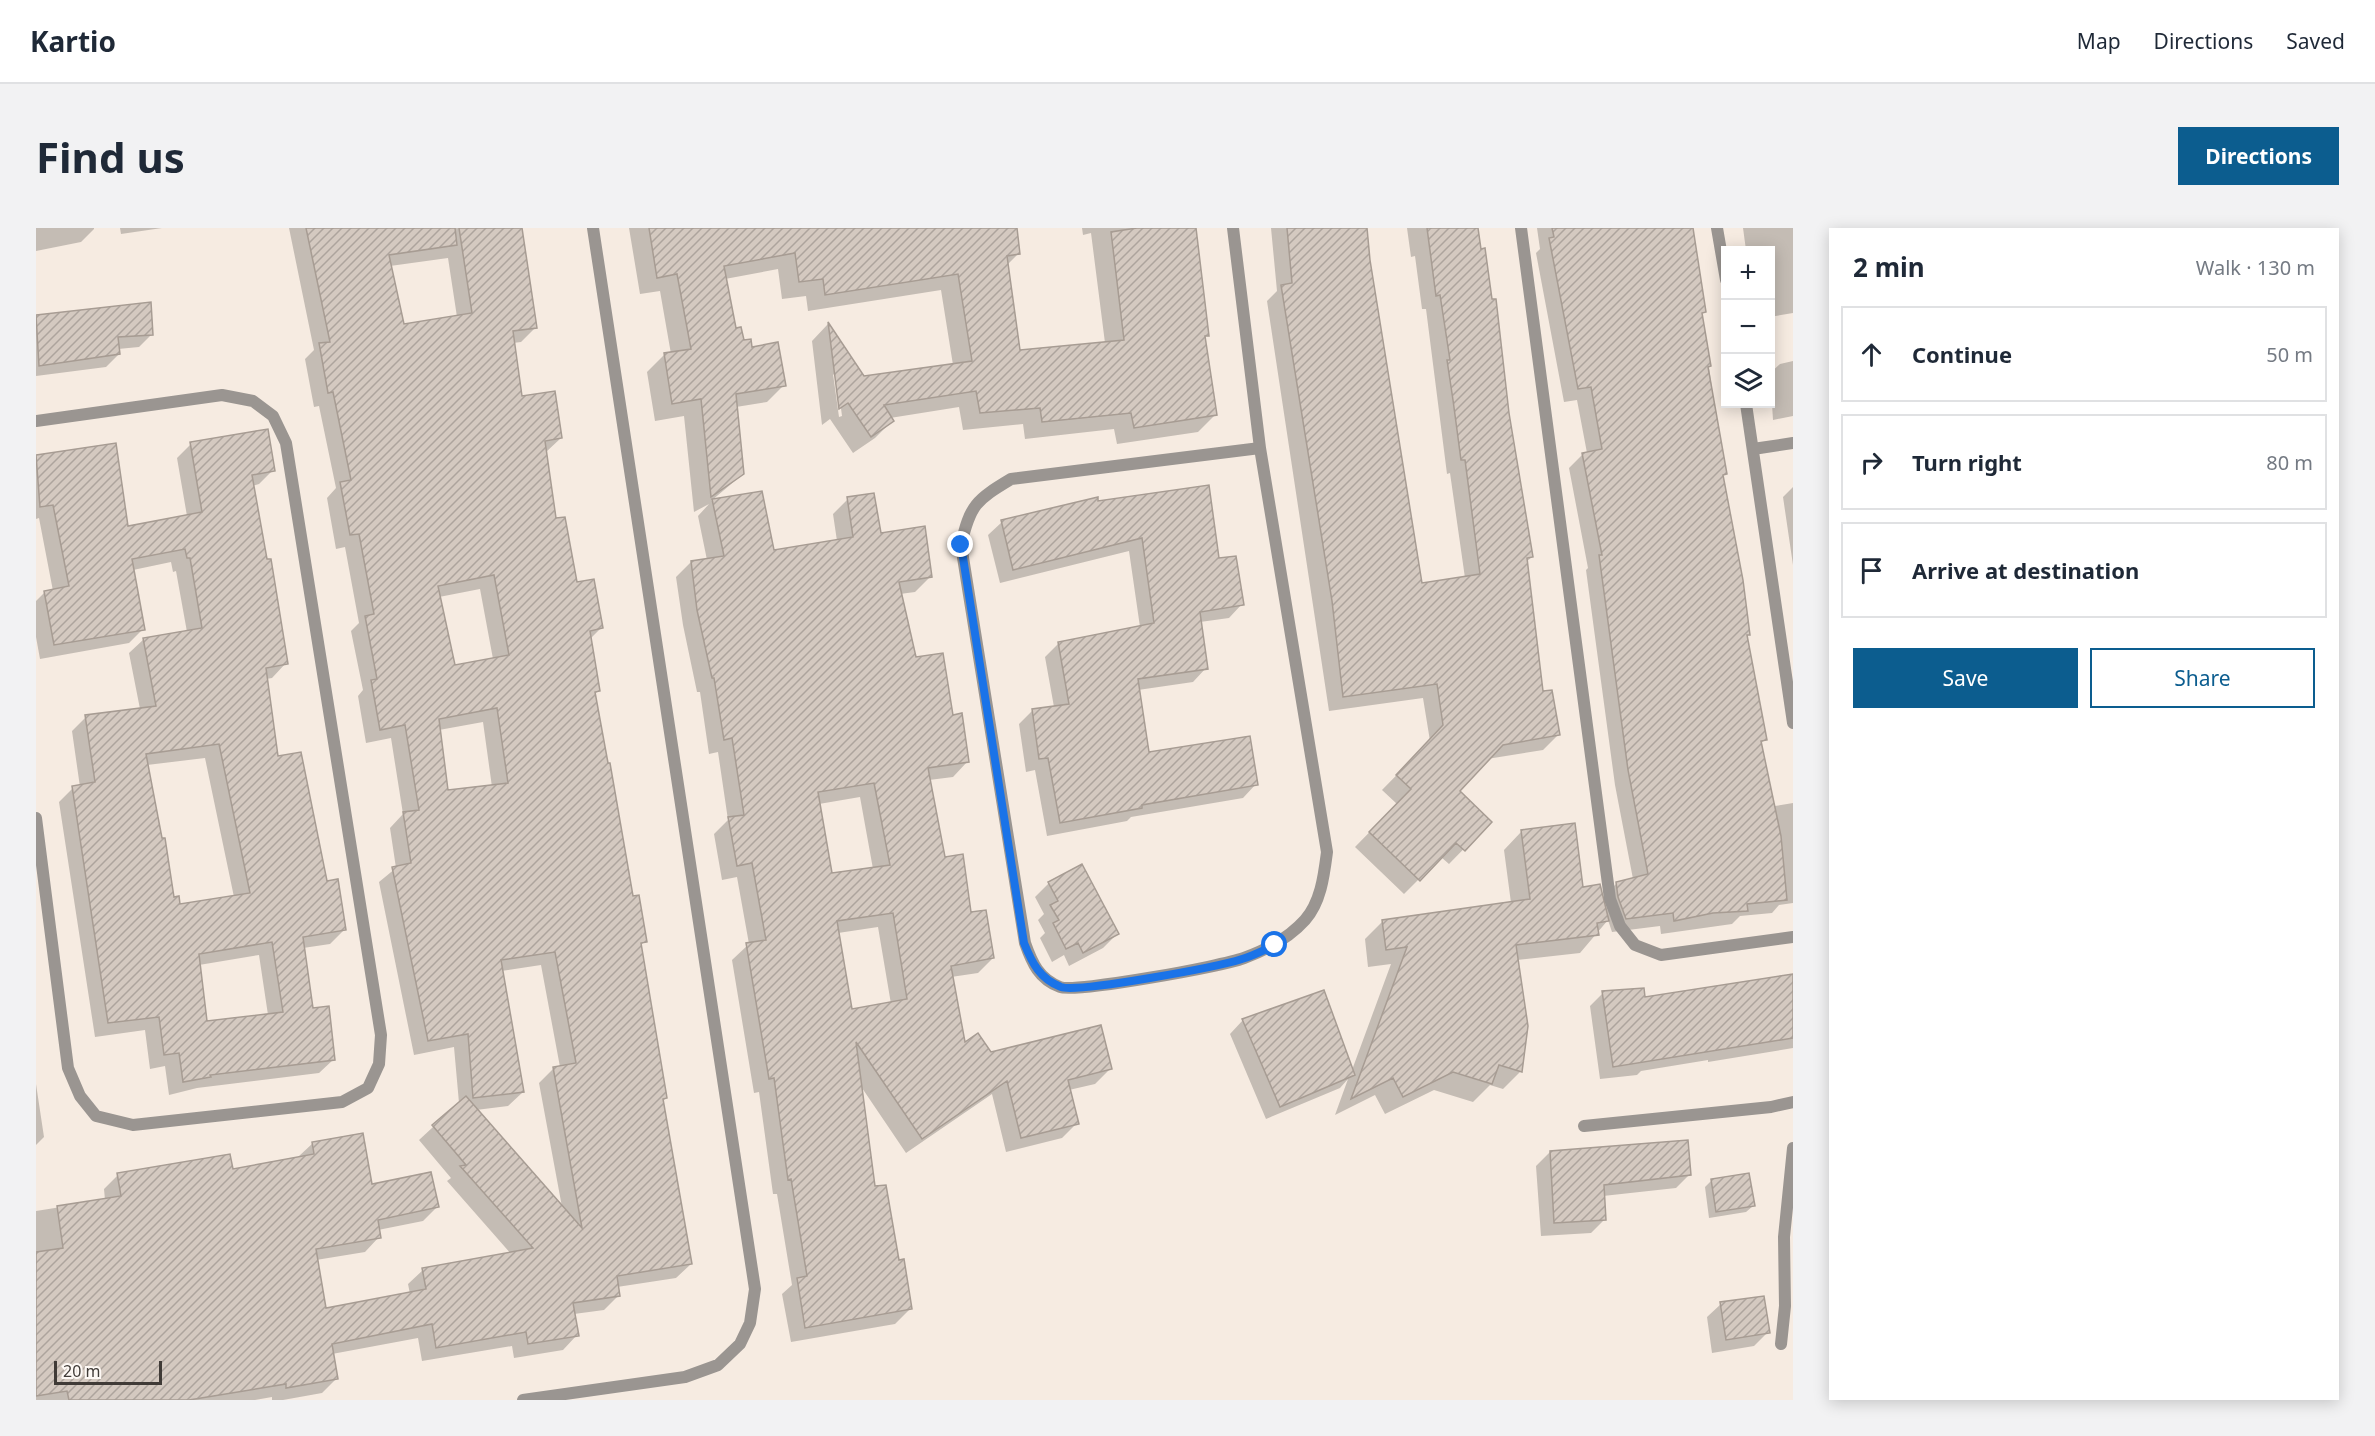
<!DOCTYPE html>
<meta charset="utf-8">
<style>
body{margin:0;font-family:"Noto Sans",sans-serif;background:#f2f2f3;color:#1f2937}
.controls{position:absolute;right:18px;top:18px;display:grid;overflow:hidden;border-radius:0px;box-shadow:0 3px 15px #0003}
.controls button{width:54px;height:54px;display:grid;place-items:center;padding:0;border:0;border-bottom:2px solid #e0e1e3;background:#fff;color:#1f2937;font:30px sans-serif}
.scale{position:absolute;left:18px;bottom:15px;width:108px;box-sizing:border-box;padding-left:6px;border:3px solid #403b37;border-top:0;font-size:16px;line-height:21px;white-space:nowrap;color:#403b37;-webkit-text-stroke:4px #fef9f5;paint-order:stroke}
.stop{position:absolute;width:18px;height:18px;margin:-14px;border:4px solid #1a73e8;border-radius:50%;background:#fff}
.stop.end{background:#1a73e8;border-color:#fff;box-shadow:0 2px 6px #0008}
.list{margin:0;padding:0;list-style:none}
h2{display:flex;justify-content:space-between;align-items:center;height:78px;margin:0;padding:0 24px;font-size:26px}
h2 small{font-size:20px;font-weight:400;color:#747a83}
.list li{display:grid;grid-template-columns:39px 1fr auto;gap:18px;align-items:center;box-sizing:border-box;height:96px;margin:0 12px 12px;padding:0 12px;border:2px solid #e0e1e3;border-radius:0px}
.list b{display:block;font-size:22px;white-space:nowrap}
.list em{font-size:20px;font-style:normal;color:#747a83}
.actions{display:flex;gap:12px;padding:18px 24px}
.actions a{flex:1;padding:14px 0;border:2px solid #0c5d8f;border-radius:0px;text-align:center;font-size:21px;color:#0c5d8f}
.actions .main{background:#0c5d8f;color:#fff}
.icon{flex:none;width:33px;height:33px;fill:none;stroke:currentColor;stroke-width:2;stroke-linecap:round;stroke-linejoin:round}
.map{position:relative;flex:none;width:1757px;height:1172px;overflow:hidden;border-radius:0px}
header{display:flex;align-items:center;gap:36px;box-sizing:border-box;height:84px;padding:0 30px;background:#fff;border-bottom:2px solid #e0e1e3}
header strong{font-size:28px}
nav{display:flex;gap:33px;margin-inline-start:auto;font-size:21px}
.intro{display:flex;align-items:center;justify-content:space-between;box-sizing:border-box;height:144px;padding:0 36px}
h1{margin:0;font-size:42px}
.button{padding:15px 27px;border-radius:0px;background:#0c5d8f;color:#fff;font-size:21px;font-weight:700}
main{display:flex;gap:36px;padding:0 36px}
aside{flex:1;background:#fff;border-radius:0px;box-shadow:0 3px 15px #0003}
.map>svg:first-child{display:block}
.shadow{fill:#0003;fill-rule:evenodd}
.building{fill:url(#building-hatch);stroke:#a79c93;stroke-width:1.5;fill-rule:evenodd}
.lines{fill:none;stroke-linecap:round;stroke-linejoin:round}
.minor{stroke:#9a9591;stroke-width:12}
.route{stroke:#1a73e8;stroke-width:8}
</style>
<header>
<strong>Kartio</strong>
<nav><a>Map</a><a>Directions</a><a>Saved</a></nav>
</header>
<div class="intro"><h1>Find us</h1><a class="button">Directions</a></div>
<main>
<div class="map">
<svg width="1757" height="1172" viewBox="0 0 1757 1172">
<defs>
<pattern id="building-hatch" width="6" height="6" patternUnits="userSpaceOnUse" patternTransform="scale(1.5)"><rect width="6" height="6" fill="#d4c9c0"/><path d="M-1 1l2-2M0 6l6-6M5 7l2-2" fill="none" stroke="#ada49d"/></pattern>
</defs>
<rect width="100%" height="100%" fill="#f6ebe1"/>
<path class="shadow" d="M0 0H58V1L45 14 0 23Z
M84 0H126L85 6Z
M253 0H485L500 99 485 114 477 115 485 170 525 210 510 224 518 292 540 355 565 400 554 411 563 462 558 467 596 669 609 713 604 718 630 870 626 874 655 1036 640 1050 581 1059 583 1067 568 1082 538 1086 541 1107 527 1122 478 1130 476 1118 386 1133 382 1110 296 1126 300 1151 286 1165 247 1172H236V1169L219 1172H0V983L69 972 68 961 82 947 195 943 262 929 277 915 335 958 401 979 387 993 342 1002 343 1009 329 1024 280 1032 288 1082 374 1066 372 1056 387 1042 475 1026 411 953 415 950 383 912 423 875 418 819 378 827 343 654 360 640 354 600 367 586 355 510 330 515 322 468 327 462 315 403 323 395 309 319 300 321 291 270 300 260 283 178 278 179 269 131 278 122ZM412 30 421 89 367 97 354 38ZM444 361 457 431 417 438 403 369ZM447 494 456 559 411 564 403 502ZM505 737 524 839 517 841 503 855 526 979 440 882 472 878 487 864 465 743Z
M593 0H979L983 25 971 37 983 123 1069 115 1055 5 1047 7 1046 0H1158L1171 107 1168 110 1180 186 1162 204 1081 216 1078 201 989 211 987 196 927 202 923 179 854 190 856 193 839 210 817 225 794 191 786 197 776 113 792 96 827 150 917 137 905 62 772 83 770 68 746 71 742 41 689 51 699 102 707 114 748 157 731 174 700 179 707 246 675 273 725 265 737 323 801 313 797 286 812 271 844 307 894 349 879 364 864 366 879 431 915 488 932 533 917 549 893 552 908 630 957 730 942 745 915 749 928 816 954 826 1074 841 1059 856 1033 862 1041 895 1026 910 970 924 956 866 870 925 824 857 838 960 874 1081 859 1096 755 1114 746 1066 756 1057 741 966H737L723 864 718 865 696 732 713 716 701 649 686 652 678 606 692 592 682 524 673 526 664 464H661L647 397 640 349 655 334 671 332 662 288 673 276 658 284 648 188 619 193 611 144 628 127 635 126 624 63 604 66ZM797 146 801 150 806 188 803 189ZM824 569 837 641 795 647 783 576ZM842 699 855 776 815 783 802 705Z
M1235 0H1330L1332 32 1385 357 1429 350 1414 245 1411 246 1390 81H1386L1379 28 1375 29 1371 0H1441L1496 329 1490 334 1506 465 1522 507 1507 522 1451 531 1421 563 1454 594 1413 636 1405 629 1368 666 1319 619 1361 576 1346 562 1394 513 1387 470 1293 483 1231 73 1241 63Z
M1501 0H1655L1668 84 1665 87 1689 246 1686 249 1712 406 1710 409 1729 512 1724 516 1735 575 1739 578 1757 575V675L1743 677 1736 685 1704 688 1696 696 1625 706 1624 698 1576 704 1572 692 1544 725 1481 732 1485 843 1467 861 1454 857 1437 874 1398 862 1349 886 1339 867 1299 887 1312 851 1304 860 1230 891 1194 806 1207 792 1316 842 1355 736 1332 739 1329 711 1346 694 1475 675 1468 622 1485 604 1546 661 1566 670 1581 655 1597 651 1579 557 1550 342 1552 340 1533 240 1547 226 1551 225 1541 172 1528 174 1500 25 1504 21Z
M1707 0H1757V85L1734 89V22H1710Z
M114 75 116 106 103 119 82 121 83 126 70 139 0 148V89Z
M1757 133V188L1737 192 1734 145 1744 136Z
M78 216 90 300 151 288 141 230 155 216 237 242 223 256 216 258 250 435 236 450 230 451 240 530 308 702 294 716 267 720 276 782 298 831 283 845 161 860 133 867 129 838 114 841 109 802 59 809 23 574 37 560 44 559 36 503 50 489 104 481 93 425 108 411 151 404 140 343 137 344 135 334 97 342 107 401 93 415 4 431 0 409V373L9 364 17 363 3 290 0 291V229ZM169 530 198 669 143 677 136 671 111 537ZM223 727 232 787 170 795 163 737Z
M1757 259V337L1747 269Z
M1061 274 1182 332 1206 376 1193 390 1164 394 1170 440 1157 454 1102 462 1112 526 1220 556 1207 570 1095 589 1091 593 1011 608 999 542 990 544 983 496 997 482 1018 479 1009 429 1023 415 1104 399 1093 323 964 355 952 307 966 294Z
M1013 655 1081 706 1067 720 1033 738 1028 727 1016 734 1004 710 1009 705 1002 692 1008 686 999 669Z
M1757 747V820L1672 834V832L1605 843 1601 847 1564 851 1554 778 1567 765 1608 770Z
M0 856 8 909 0 917Z
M1514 924 1654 946 1640 960 1567 968 1569 991 1555 1005 1505 1008 1500 938Z
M1676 952 1717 978 1710 984 1673 990 1669 959Z
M1685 1076 1732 1104 1718 1118 1676 1125 1671 1089Z"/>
<path class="building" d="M270 0H419L421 17 353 27 368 96 436 85 423 0H486L501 100 477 103 486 168 519 163 526 210 509 213 520 290 529 289 541 354 558 351 567 400 554 403 564 463 559 464 572 535H574L597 668 603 667 611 714 605 715 631 870 627 871 656 1036 581 1048 584 1068 537 1075 543 1108 492 1116 490 1104 400 1120 396 1096 296 1116 302 1151 250 1160V1156L153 1172H33L31 1163 0 1168V1024L27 1020 21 978 85 968 81 945 194 926 197 941 278 926 276 914 327 905 336 956 395 944 403 979 342 992 345 1010 280 1021 290 1080 390 1061 386 1040 497 1020 424 938 430 937 396 897 430 868 546 1000 517 839 540 835 519 724 465 732 488 864 437 870 432 806 392 813 356 639 375 635 367 584 383 582 369 497 344 502 335 452 341 451 329 388 338 386 323 306 314 307 304 254 315 252 297 164 292 165 283 115 294 114ZM458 347 473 427 419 437 402 358ZM461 480 472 555 412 562 403 491Z
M613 0H981L984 26 971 28 984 122 1088 112 1075 4 1101 0H1160L1173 108H1169L1181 187 1098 200 1095 185 1006 194 1004 180 944 185 940 163 848 177 858 193 835 209 812 175 803 181 792 94 828 148 936 133 922 46 789 67 787 51 763 54 759 25 688 38 700 100 705 99 708 112 715 111 716 119 742 114 750 158 700 166 708 246 675 269 665 171 636 176 628 125 655 121 641 46 621 50Z
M1251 0H1331L1334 32 1386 355 1444 346 1429 232H1425L1417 172 1411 132H1414L1404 67 1400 68 1391 0H1442L1445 21 1449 20 1456 71H1460L1473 185 1497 329 1491 330 1507 463 1516 462 1524 507 1467 517 1424 563 1456 594 1429 623 1420 615 1384 653 1333 604 1375 561 1360 547 1407 497 1401 456 1307 469 1296 373 1245 57 1256 55Z
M1516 0H1657L1670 84 1666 85 1675 138 1672 139 1691 246 1687 247 1707 352 1714 407H1711L1731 512 1725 513 1745 608 1751 672 1711 676 1712 683 1677 685 1638 693 1637 685 1590 691 1582 669 1580 654 1612 646 1592 542 1563 327H1566L1546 225 1566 221 1555 159 1542 161 1513 10 1518 9Z
M115 74 117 107 82 109 84 126 3 138 0 87Z
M232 201 239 243 216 247 231 331H235L252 436 230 440 242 528 265 524 291 653 302 651 310 702 267 709 277 780 293 778 299 832 174 847 175 849 147 854 143 825 128 827 123 789 72 795 36 558 59 554 49 487 120 478 107 410 166 400 154 330H151L149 321 96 331 109 402 18 417 8 363 33 358 17 277 4 279 0 227 80 215 92 298 166 284 154 214ZM183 516 214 665 144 676 143 668 138 669 129 610H126L110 526ZM236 714 247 784 171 793 163 726Z
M1173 257 1183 330 1200 328 1208 377 1164 384 1172 441 1102 451 1113 524 1214 508 1222 557 1106 577V580L1024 595 1012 530 1003 531 996 481 1033 476 1022 414 1118 395 1106 310 977 342 965 292 1062 269V273Z
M726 263 738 322 817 309 811 269 838 265 845 305 889 298 896 349 863 354 880 429 907 425 917 487 926 485 933 534 892 540 909 629 927 626 935 684 950 682 958 730 915 738 929 814 942 805 955 824 1065 797 1076 841 1032 852 1043 896 985 910 971 853 886 911 820 814 839 958 850 957 863 1032 868 1031 876 1081 769 1100 761 1050 771 1048 755 951 752 952 738 850 733 851 710 715 730 712 716 635 701 638 692 589 708 587 696 510 688 512 678 450H676L661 382 655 333 688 328 676 271ZM838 555 854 637 796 645 782 564ZM857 685 871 771 816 781 801 693Z
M1539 595 1547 659 1564 656 1573 693 1561 695 1563 707 1480 717 1492 798 1486 844 1463 837 1456 856 1417 844 1367 869 1357 850 1315 871 1371 719 1350 722 1346 692 1494 671 1485 602Z
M1046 636 1083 706 1047 725 1042 715 1030 721 1017 695 1023 692 1014 677 1022 673 1012 654Z
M1757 746V810L1577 839 1566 763 1608 760 1609 769Z
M1288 762 1319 847 1244 879 1206 791Z
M1652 912 1655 947 1568 957 1570 992 1518 995 1514 923Z
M1713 945 1719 978 1680 984 1675 951Z
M1728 1068 1734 1105 1690 1112 1684 1074Z"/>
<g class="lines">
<path class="minor" d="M1197 0 1224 220 1291 624C1288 647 1285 674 1269 692 1252 711 1230 722 1208 730 1186 738 1040 765 1024 759 1003 751 996 735 989 715L925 317C934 277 940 272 975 251L1224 220
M1485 0 1574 671 1584 698 1599 717 1625 727 1757 709
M1681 0 1690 52
M1710 176 1757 495
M0 193 186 167 217 173 237 188 250 215 345 807 343 836 332 860 306 874 97 897 60 888 44 868 32 840 0 590
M1717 221 1757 215
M1548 898 1735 879 1757 874
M1745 1116 1749 1078 1748 1009 1757 920
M487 1172 649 1149 682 1137 704 1116 714 1095 719 1061 557 0"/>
</g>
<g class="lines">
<path class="route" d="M925 317 988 715C996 735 1004 751 1025 759 1042 765 1181 739 1206 731 1217 728 1228 722 1239 717"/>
</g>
</svg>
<div class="controls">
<button>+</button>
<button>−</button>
<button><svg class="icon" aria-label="layers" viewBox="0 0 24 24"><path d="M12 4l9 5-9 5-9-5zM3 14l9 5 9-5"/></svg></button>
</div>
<div class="scale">20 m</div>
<div class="stop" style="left:1239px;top:717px"></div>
<div class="stop end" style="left:925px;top:317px"></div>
</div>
<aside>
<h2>2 min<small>Walk · 130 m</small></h2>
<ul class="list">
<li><svg class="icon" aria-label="ahead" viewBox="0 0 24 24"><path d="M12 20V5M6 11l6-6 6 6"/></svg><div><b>Continue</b></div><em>50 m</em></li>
<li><svg class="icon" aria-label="right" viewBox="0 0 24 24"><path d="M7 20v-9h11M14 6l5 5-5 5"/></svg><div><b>Turn right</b></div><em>80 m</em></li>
<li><svg class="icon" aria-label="arrive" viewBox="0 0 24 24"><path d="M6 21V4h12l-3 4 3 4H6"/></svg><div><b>Arrive at destination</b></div></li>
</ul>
<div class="actions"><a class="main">Save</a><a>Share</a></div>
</aside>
</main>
